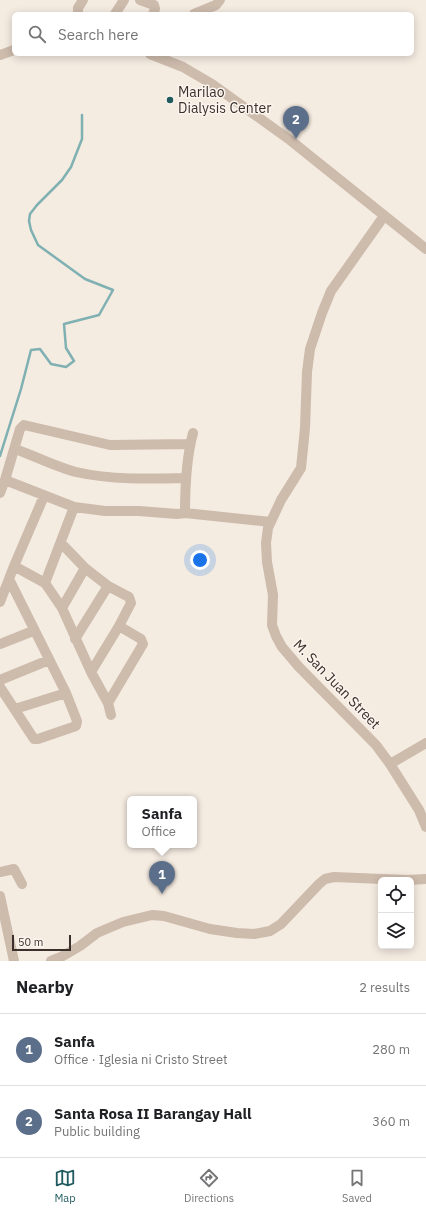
<!DOCTYPE html>
<meta charset="utf-8">
<style>
body{margin:0;font-family:"IBM Plex Sans",sans-serif;background:#f2f2f2;color:#202124}
.controls{position:absolute;right:12px;bottom:12px;display:grid;overflow:hidden;border-radius:6px;box-shadow:0 2px 10px #0003}
.controls button{width:36px;height:36px;display:grid;place-items:center;padding:0;border:0;border-bottom:1px solid #e0e0e0;background:#fff;color:#202124;font:20px sans-serif}
.scale{position:absolute;left:12px;bottom:10px;width:59px;box-sizing:border-box;padding-left:4px;border:2px solid #3b302b;border-top:0;font-size:11px;line-height:14px;white-space:nowrap;color:#3b302b;-webkit-text-stroke:3px #fbf5ee;paint-order:stroke}
.you{position:absolute;left:200px;top:560px;width:14px;height:14px;margin:-10px;border:3px solid #fff;border-radius:50%;background:#1a73e8;box-shadow:0 0 0 6px #1a73e833}
.badge{display:grid;place-items:center;width:26px;height:26px;border-radius:50%;background:#1f5a5e;color:#fff;font-size:13px;font-weight:700}
.pin{position:absolute;translate:-50% -33px;filter:drop-shadow(0 1px 2px #0008)}
.pin::after{content:'';position:absolute;top:21px;width:14px;height:12px;background:inherit;clip-path:polygon(0 0,100% 0,50% 100%)}
.popup{position:absolute;left:127px;top:796px;width:70px;height:52px;box-sizing:border-box;display:grid;place-content:center;border-radius:6px;background:#fff;filter:drop-shadow(0 1px 3px #0005);font-size:13px;white-space:nowrap;color:#757577}
.popup b{font-size:15px;color:#202124}
.popup::after{content:'';position:absolute;left:50%;top:100%;margin-left:-8px;border:8px solid transparent;border-top-color:#fff}
.list{margin:0;padding:0;list-style:none}
h2{display:flex;justify-content:space-between;align-items:center;height:52px;margin:0;padding:0 16px;font-size:17px}
h2 small{font-size:13px;font-weight:400;color:#757577}
.list li{display:grid;grid-template-columns:26px 1fr auto;gap:12px;align-items:center;box-sizing:border-box;height:72px;padding:0 16px;border-top:1px solid #e0e0e0}
.list b{display:block;font-size:15px;white-space:nowrap}
.list p{margin:0;font-size:13px;white-space:nowrap;color:#757577}
.list em{font-size:13px;font-style:normal;color:#757577}
.icon{flex:none;width:22px;height:22px;fill:none;stroke:currentColor;stroke-width:2;stroke-linecap:round;stroke-linejoin:round}
.map{position:relative;flex:none;width:426px;height:961px;overflow:hidden}
.search{position:absolute;background:#fff;box-shadow:0 2px 10px #0003;left:12px;right:12px;top:12px;height:44px;display:flex;align-items:center;gap:10px;box-sizing:border-box;padding:0 14px;border-radius:6px;color:#757577;font-size:15px}
.sheet{height:196px;background:#fff}
nav{display:flex;justify-content:space-around;align-items:center;box-sizing:border-box;height:56px;border-top:1px solid #e0e0e0;background:#fff;font-size:11px;color:#757577}
nav a{display:grid;justify-items:center;gap:2px}
nav .on{color:#1f5a5e}
.map>svg:first-child{display:block}
.lines{fill:none;stroke-linecap:round;stroke-linejoin:round}
.stream{stroke:#7fb0b2;stroke-width:2.5}
.minor{stroke:#cdbbac;stroke-width:10}
.poi-dot{fill:#1f5a5e;stroke:#fbf5ee;stroke-width:1.5}
.labels{text-anchor:middle;stroke-width:3;stroke-linejoin:round;paint-order:stroke}
.poi-label{font-size:14px;fill:#3b302b;stroke:#fbf5ee;text-anchor:start}
.street-label{font-size:14px;fill:#3b302b;stroke:#fbf5ee}
</style>
<div class="map">
<svg width="426" height="961" viewBox="0 0 426 961">
<rect width="100%" height="100%" fill="#f4ebe1"/>
<g class="lines">
<path class="stream" d="M0 456 21 389 31 350 40 349 51 364 66 367 74 361 66 348 64 324 99 315 113 290 85 279 38 245 31 230 29 221 30 214 37 205 62 180 71 167 82 139V115"/>
<path class="minor" d="M140 0 154 5 155 9 153 14
M78 14V8L83 0
M115 14 124 0
M194 14 216 5 220 0
M150 54 183 67 212 84 290 140 426 249
M0 55 14 50
M384 216 331 291 322 313 310 349 307 372 305 428 301 468 281 500 268 528 266 543 267 562 273 595 272 625 276 636 282 647 299 667 376 745 390 764 419 810 426 827
M15 449C35 456 56 467 76 472 111 480 149 479 185 478
M5 480 20 429 24 425 110 445 190 444
M0 493 5 480 74 507 105 511H139L177 514 185 513 271 522
M185 513C185 486 186 459 193 433
M61 543 85 568 108 586 129 597 131 603 119 626 91 672
M14 566 45 583 62 608 91 672 108 703 143 644 141 639 119 626
M45 583 74 507
M0 602 14 566 44 496
M62 608 85 568
M75 639 108 586
M0 644 33 631
M0 680 49 660
M0 687 34 739H38L76 726 77 721 66 693 9 579
M108 703 111 715
M15 709 66 693
M390 764 426 743
M0 872 14 869 22 884
M0 896 14 961
M51 961 61 957 80 946 97 933 123 922 152 915 164 916 210 929 237 933 254 934 270 931 281 924 319 884 325 879 334 877 407 880 426 879"/>
</g>
<circle class="poi-dot" cx="170" cy="100" r="4"/>
<g class="labels">
<g class="poi-label">
<text x="178" y="97">Marilao<tspan x="178" dy="16">Dialysis Center</tspan></text>
</g>
<g class="street-label">
<text transform="translate(337 684) rotate(46)" y="5">M. San Juan Street</text>
</g>
</g>
</svg>
<div class="controls">
<button><svg class="icon" aria-label="locate" viewBox="0 0 24 24"><circle cx="12" cy="12" r="6"/><path d="M12 2v4M12 18v4M2 12h4M18 12h4"/></svg></button>
<button><svg class="icon" aria-label="layers" viewBox="0 0 24 24"><path d="M12 4l9 5-9 5-9-5zM3 14l9 5 9-5"/></svg></button>
</div>
<div class="scale">50 m</div>
<div class="you"></div>
<div class="pin badge" style="left:162px;top:894px;background:#5c6f8a">1</div>
<div class="popup"><b>Sanfa</b>Office</div>
<div class="pin badge" style="left:296px;top:139px;background:#5c6f8a">2</div>
<div class="search"><svg class="icon" aria-label="search" viewBox="0 0 24 24"><circle cx="10" cy="10" r="6"/><path d="M15 15l6 6"/></svg>Search here</div>
</div>
<section class="sheet">
<h2>Nearby<small>2 results</small></h2>
<ul class="list">
<li><span class="badge" style="background:#5c6f8a">1</span><div><b>Sanfa</b><p>Office · Iglesia ni Cristo Street</p></div><em>280 m</em></li>
<li><span class="badge" style="background:#5c6f8a">2</span><div><b>Santa Rosa II Barangay Hall</b><p>Public building</p></div><em>360 m</em></li>
</ul>
</section>
<nav>
<a class="on"><svg class="icon" aria-label="map" viewBox="0 0 24 24"><path d="M3 6l6-2 6 2 6-2v14l-6 2-6-2-6 2zM9 4v14M15 6v14"/></svg>Map</a>
<a><svg class="icon" aria-label="directions" viewBox="0 0 24 24"><path d="M12 3l9 9-9 9-9-9zM9 14v-3h6M13 9l2 2-2 2"/></svg>Directions</a>
<a><svg class="icon" aria-label="saved" viewBox="0 0 24 24"><path d="M7 4h10v16l-5-4-5 4z"/></svg>Saved</a>
</nav>
